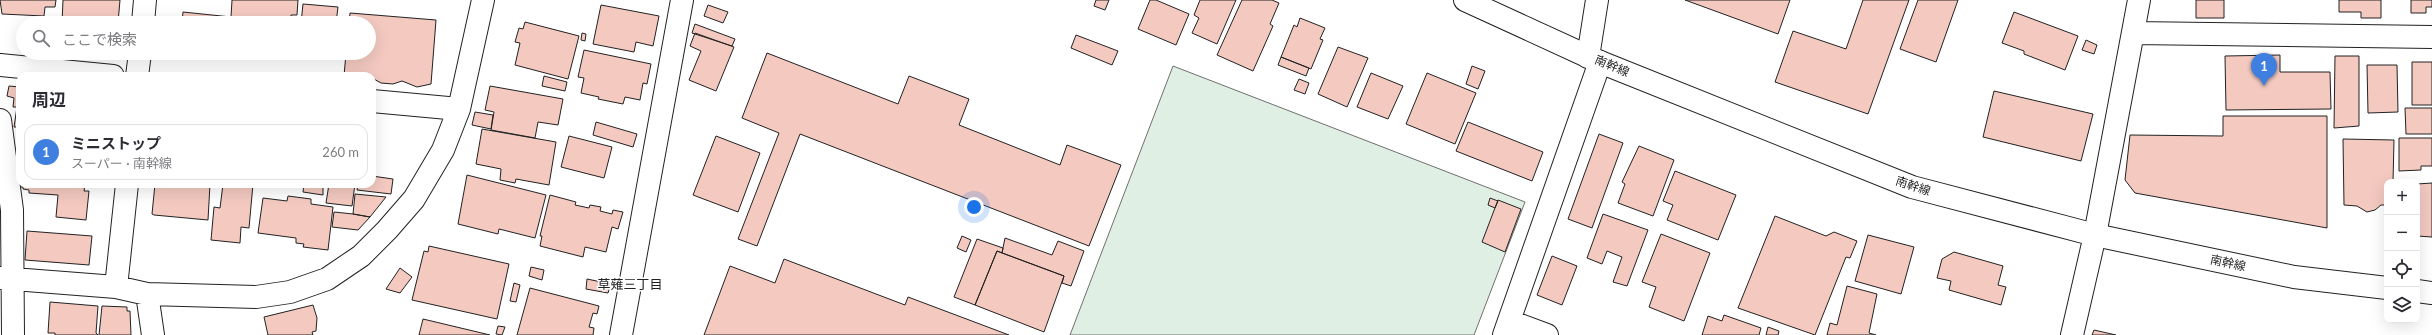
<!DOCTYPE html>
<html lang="ja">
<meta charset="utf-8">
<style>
body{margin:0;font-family:Lato,"Noto Sans JP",sans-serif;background:#f2f2f3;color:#2b2b33}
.controls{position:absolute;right:12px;bottom:12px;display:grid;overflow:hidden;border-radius:8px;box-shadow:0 4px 16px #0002}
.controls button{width:36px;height:36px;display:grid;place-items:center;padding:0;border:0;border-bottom:1px solid #e1e1e2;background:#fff;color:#2b2b33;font:20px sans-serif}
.you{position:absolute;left:974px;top:207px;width:14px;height:14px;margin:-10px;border:3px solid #fff;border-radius:50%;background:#1a73e8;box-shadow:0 0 0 6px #1a73e833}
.badge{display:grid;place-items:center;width:26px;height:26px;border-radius:50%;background:#111827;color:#fff;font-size:13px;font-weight:700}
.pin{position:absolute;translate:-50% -33px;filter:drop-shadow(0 1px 2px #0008)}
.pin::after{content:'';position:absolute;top:21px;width:14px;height:12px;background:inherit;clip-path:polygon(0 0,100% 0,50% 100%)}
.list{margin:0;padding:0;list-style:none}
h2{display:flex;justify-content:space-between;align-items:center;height:52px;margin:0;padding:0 16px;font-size:17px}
h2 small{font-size:13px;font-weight:400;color:#7c7c81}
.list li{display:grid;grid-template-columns:26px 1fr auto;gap:12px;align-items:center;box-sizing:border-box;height:56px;margin:0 8px 8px;padding:0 8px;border:1px solid #e1e1e2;border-radius:12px}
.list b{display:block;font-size:15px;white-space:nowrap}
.list p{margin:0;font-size:13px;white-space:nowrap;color:#7c7c81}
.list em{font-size:13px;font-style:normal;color:#7c7c81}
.icon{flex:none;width:22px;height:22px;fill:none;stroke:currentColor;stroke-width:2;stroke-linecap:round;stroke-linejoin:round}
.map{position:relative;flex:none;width:2432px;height:335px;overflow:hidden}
.search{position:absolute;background:#fff;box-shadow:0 4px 16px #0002;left:16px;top:16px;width:360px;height:44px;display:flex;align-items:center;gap:10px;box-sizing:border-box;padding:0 14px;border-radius:22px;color:#7c7c81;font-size:15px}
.panel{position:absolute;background:#fff;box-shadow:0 4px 16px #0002;left:16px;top:72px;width:360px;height:116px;border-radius:12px}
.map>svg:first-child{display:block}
.green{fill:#e0efe3;stroke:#6f6f6f}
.building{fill:#f3c9c0;stroke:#222}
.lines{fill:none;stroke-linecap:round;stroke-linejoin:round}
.minor-casing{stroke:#222;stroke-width:24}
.major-casing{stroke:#222;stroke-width:24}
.minor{stroke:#fff;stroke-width:22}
.major{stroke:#fff;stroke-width:22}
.labels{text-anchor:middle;stroke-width:3;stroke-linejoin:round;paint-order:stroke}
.street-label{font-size:12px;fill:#222;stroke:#fff}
.neighbourhood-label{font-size:13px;fill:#222;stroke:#fff}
</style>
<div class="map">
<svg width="2432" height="335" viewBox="0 0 2432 335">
<rect width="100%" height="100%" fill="#fff"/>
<path class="green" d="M1173 66 1525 202 1474 335H1070Z"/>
<path class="building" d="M0 0H56L55 7H45L44 16 2 14Z
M63 0H120L118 23H62Z
M232 0H298L297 15H291L290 23H182L183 12 231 17Z
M1096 0H1109L1105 10 1094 6Z
M1150 0H1156L1189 14 1176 45 1138 29Z
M1200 0H1236L1217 44 1192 33 1199 18 1194 15Z
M1242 0H1272L1279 3 1270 24 1273 26 1253 71 1217 55Z
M1685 0H1790L1778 34Z
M1863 0H1909L1868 114 1775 82 1793 31 1846 49Z
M1918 0H1958L1936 62 1900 49Z
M2196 0H2224V18H2196Z
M2339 0H2381V18H2361V12H2339Z
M2411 0H2432V7H2426V13H2411Z
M303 4 338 7 336 23H301Z
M601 5 659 16 653 46 636 42 634 52 593 44Z
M708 5 728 12 723 23 704 16Z
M2014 12 2078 36 2065 70 2024 54V51L2002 43Z
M350 13 436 20 431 84 417 87 402 81 393 84 381 83 372 78V76H344L346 53H369V23H349Z
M1300 18 1325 28 1320 39 1323 40 1311 69 1281 57 1294 25 1297 27Z
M525 22 579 36 568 79 515 65 520 43 515 42 519 28 523 29Z
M695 24 735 39 732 46 692 33Z
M582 33 586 34 585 41 581 40Z
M695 33 734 47 716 91 689 80 701 51 690 46Z
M1076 35 1118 51 1112 65 1071 48Z
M2086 40 2097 45 2094 54 2082 50Z
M1338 47 1368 58 1347 107 1318 94Z
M584 50 651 64 647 84 643 83 640 100 625 97 623 104 598 99 599 97 581 93 584 78 578 77Z
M767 53 898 104 909 76 969 99 959 125 1060 165 1067 145 1121 165 1089 246 800 134 757 246 738 239 779 133 742 118Z
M2280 55V72H2330L2331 109 2226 110 2225 56Z
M2335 56H2359V126L2334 128Z
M1281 57 1309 68 1306 76 1278 65Z
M2412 62H2432V105H2412Z
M2367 65H2397L2398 112 2368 113Z
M1472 66 1485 71 1478 89 1466 84Z
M1371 73 1403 86 1388 119 1357 107Z
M1427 73 1476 93 1455 144 1406 124Z
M544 76 567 82 565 91 542 86Z
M1299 79 1309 83 1305 94 1294 90Z
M9 86 20 87V127H14L17 107H13L14 98 7 96Z
M490 86 563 99 558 125 538 122 535 138 491 130 494 112 485 110Z
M1994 91 2093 114 2081 161 1983 137Z
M2405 108H2432V134H2406Z
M475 112 493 115 491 129 472 125Z
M2223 116H2327V228L2135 193 2125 180 2130 135 2223 136Z
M596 122 637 134 633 147 593 135Z
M1468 122 1543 152 1532 181 1456 151Z
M482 129 556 142 549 185 516 179 515 183 500 180 501 169 476 164Z
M1599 134 1623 143 1592 228 1568 219Z
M569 136 612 147 604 178 561 167Z
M716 136 760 153 738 212 693 195Z
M2399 138H2432V166H2421V170L2399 171Z
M2343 139 2394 140 2393 182H2387V205H2381L2375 210 2367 212 2357 206 2344 205Z
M1639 146 1674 160 1653 216 1618 203 1625 184 1622 182Z
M18 162H20V184H23V187H20Z
M1675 171 1736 195 1718 240 1667 220 1673 205 1663 201Z
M467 175 546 195 535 238 499 229 498 234 458 224Z
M372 176 393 179 391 194 357 190 358 184H372Z
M2432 183V237L2417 236V184Z
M23 184H89L85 185 84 191H89L86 220 56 217 58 195 29 193V190L23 189Z
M155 184H210L208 220 154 215 152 214Z
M223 184H253L249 228 241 227 240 243 211 240 214 207 220 208Z
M304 184H323V195L303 192Z
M329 184H355L352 206 326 203Z
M355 194 386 197 370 217 353 214Z
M550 195 576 202 575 205 589 208 590 205 601 207 600 211 612 214 613 210 623 212 618 229 612 227 606 252 585 247 583 257 540 246 542 236H540Z
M288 196 311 199V204L333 207 328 250 303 247 304 244 296 243V238L258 233 263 198 287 201Z
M1490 198 1498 201 1495 208 1488 205Z
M1498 200 1521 209 1505 252 1482 242Z
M334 212 353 214 370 217 358 230 332 227Z
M1603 214 1648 230 1627 286 1613 282 1622 257 1607 251 1602 264 1587 258Z
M1775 216 1826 236 1834 232 1857 241 1850 258 1846 257 1815 335 1738 308Z
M27 231 92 236 89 265 25 260Z
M1661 234 1710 253 1684 321 1649 307 1656 287 1642 282Z
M1868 235 1914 247 1901 294 1855 281Z
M962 236 971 240 966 252 957 248Z
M1005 238 1052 255 1058 241 1084 251 1071 286 1062 283 1064 276 1002 253Z
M977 239 1003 248 1002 253 997 251 975 305 954 297Z
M429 246 509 264 497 319 412 300 424 251 428 252Z
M997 251 1064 276 1044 332 975 305Z
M1954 252 2003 266 1998 285 2006 287 2001 305 1949 290 1951 281 1937 278 1942 259Z
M1552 256 1577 266 1562 305 1537 295Z
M784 259 905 305 908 297 1009 335H704L730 266 775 283Z
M531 267 544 270 542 280 529 276Z
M400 268 412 277 400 293 386 289Z
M587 279 611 284 608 293 586 289Z
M514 283 520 285 516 302 510 301Z
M1847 286 1877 294 1869 333 1876 335H1827L1830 323 1837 325Z
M530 288 599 306 597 314 593 313 589 327 594 328 593 335H517Z
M50 302 98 306 96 333 98 335H55V333H48Z
M313 305 317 318 316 331 312 332 313 335H268L264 317Z
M102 306 127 307V311H130L131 335H99Z
M1724 315 1761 328 1759 335H1702L1708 316 1722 321Z
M423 319 490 335H419Z
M498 326 505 327 502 335 496 334Z
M1768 327 1779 331 1778 335H1766Z
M2094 330 2116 335H2092Z"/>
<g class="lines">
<g class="minor-casing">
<path id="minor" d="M143 23 145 0
M2133 33 2432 37
M1588 57 1597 0
M0 65 113 76
M137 76 140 53
M372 101 459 109
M0 120 12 210 13 335
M0 278 116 287 147 294 256 297 290 292 327 279 361 256 387 230 414 199 443 150 459 109 483 0
M116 287 127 184
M147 294 153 335
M1509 321 1547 335
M621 335 682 0
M1504 335 1600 62
M2072 335 2095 235 2139 0"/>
</g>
<g class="major-casing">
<path id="major" d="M1465 0 1600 62 1912 187 2095 235 2294 277 2387 288
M2417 291 2432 293"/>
</g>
<use href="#minor" class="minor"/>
<use href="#major" class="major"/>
</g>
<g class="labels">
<g class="street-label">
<text transform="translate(1612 66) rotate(23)" y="4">南幹線</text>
<text transform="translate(1913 186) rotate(18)" y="4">南幹線</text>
<text transform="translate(2228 263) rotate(12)" y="4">南幹線</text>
</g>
<g class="neighbourhood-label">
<text x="630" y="289">草薙三丁目</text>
</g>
</g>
</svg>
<div class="controls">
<button>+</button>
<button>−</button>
<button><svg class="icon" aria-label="locate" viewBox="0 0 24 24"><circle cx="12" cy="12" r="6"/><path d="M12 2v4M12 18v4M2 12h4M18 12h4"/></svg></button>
<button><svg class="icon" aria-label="layers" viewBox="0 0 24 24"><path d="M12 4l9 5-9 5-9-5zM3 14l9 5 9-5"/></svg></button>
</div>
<div class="you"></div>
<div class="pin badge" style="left:2264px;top:86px;background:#3f7fe0">1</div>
<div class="search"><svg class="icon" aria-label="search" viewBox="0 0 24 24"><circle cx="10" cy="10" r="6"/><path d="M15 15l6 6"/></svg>ここで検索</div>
<section class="panel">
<h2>周辺<small></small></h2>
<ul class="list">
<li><span class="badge" style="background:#3f7fe0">1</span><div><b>ミニストップ</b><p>スーパー · 南幹線</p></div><em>260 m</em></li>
</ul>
</section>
</div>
